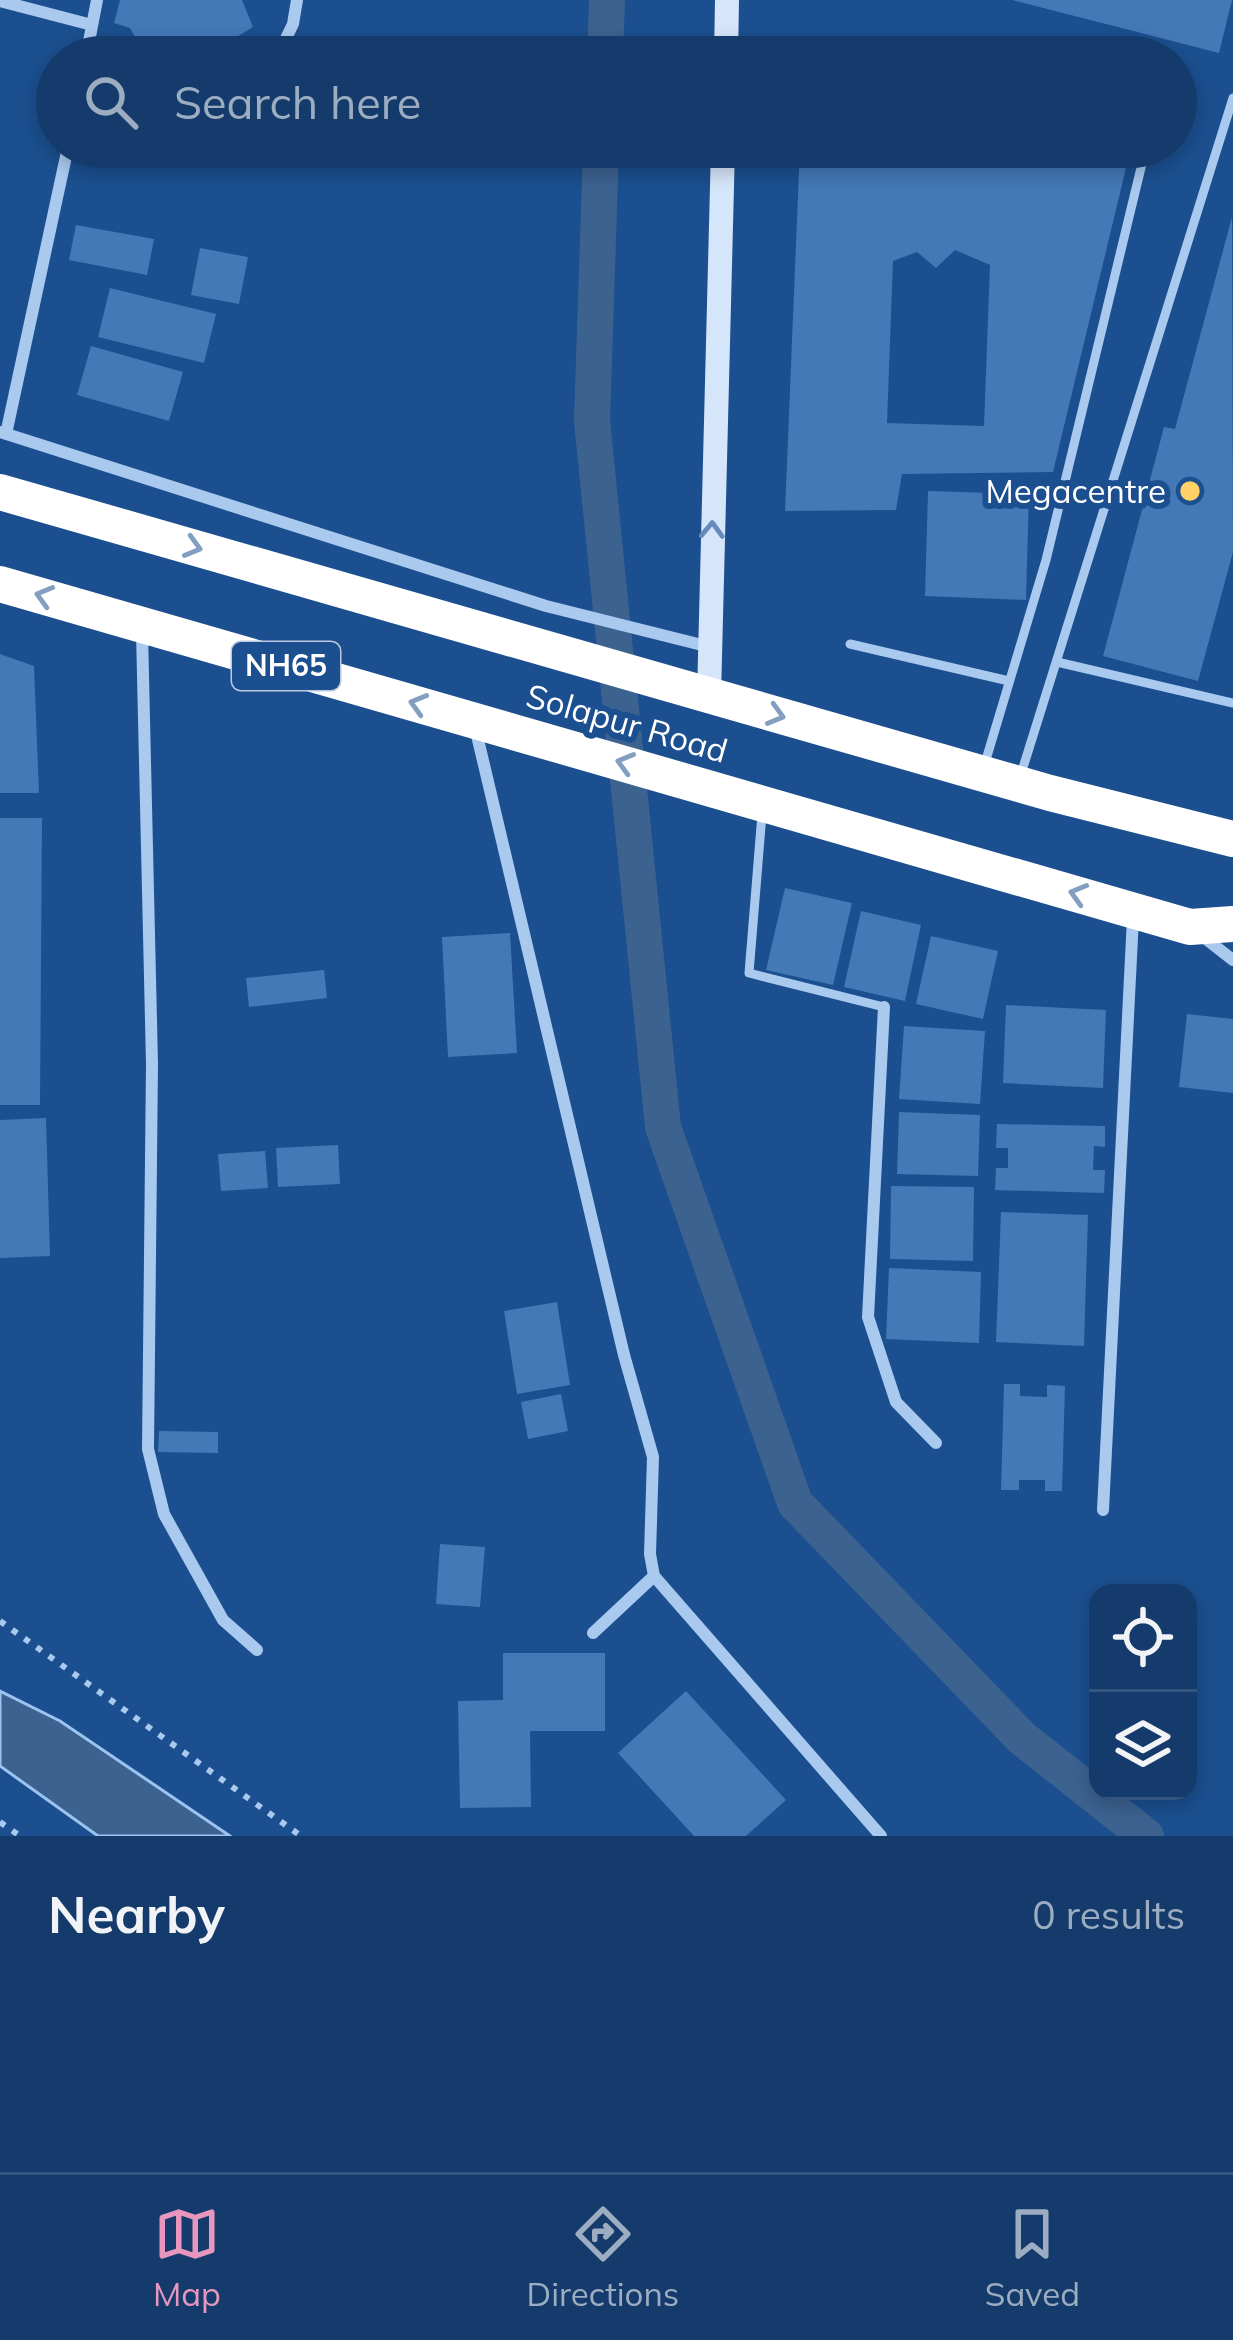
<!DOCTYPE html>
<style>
body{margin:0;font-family:Mulish,sans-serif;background:#1d4271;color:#f1f3f6}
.controls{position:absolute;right:36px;bottom:36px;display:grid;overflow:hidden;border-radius:24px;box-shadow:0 6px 18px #0003}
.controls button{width:108px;height:108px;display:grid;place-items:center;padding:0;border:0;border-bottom:3px solid #33557e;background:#143b6b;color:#f1f3f6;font:60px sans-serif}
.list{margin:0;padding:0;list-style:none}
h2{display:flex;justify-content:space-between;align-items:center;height:156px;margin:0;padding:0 48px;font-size:51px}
h2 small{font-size:39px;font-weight:400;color:#9dadc1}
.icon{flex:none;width:66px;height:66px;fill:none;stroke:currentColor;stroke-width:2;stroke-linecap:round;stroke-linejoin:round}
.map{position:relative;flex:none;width:1233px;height:1836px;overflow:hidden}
.search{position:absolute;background:#143b6b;box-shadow:0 6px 18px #0003;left:36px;right:36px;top:36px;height:132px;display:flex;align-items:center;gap:30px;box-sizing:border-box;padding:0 42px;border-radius:66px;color:#9dadc1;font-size:45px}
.sheet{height:336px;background:#143b6b}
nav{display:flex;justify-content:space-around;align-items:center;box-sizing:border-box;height:168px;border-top:3px solid #33557e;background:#143b6b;font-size:33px;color:#9dadc1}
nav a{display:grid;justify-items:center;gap:6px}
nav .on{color:#e797bd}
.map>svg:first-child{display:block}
.water{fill:#3c6290;stroke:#9cc4f0;stroke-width:3}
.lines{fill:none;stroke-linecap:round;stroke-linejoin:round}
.canal{stroke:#3c6290;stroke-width:36}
.building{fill:#4478b7;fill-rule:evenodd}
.path{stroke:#a9c9ee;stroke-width:6;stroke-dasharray:6 9;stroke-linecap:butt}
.lane{stroke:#a9c9ee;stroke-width:9}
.street{stroke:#a9c9ee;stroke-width:12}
.secondary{stroke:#d6e6fa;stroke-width:24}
.highway{stroke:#fff;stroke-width:36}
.oneway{stroke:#668bba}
.oneway2{stroke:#829ec1}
.poi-dot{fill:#ffd166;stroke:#1b4f8f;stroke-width:4.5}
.labels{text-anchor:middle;stroke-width:12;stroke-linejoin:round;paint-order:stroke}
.shield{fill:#1b4f8f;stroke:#bbcadd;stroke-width:3}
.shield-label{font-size:30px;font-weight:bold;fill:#fff}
.poi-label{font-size:33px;fill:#fff;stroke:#1b4f8f;text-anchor:end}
.street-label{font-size:33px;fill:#fff;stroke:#1b4f8f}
</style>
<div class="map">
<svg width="1233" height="1836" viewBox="0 0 1233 1836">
<rect width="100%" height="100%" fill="#1b4f8f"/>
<path class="water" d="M0 1691 60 1721 230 1836H98L0 1766Z"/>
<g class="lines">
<path class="canal" d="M605 57 607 0
M601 147 592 421 663 1127 795 1503 1022 1738 1146 1836"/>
</g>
<path class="building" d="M120 0H242L253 27 204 57H146L130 28 114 23Z
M1012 0H1232L1219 53Z
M800 147H1131L1053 472 902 474 896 510 785 511ZM955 250 990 265 984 426 887 423 893 261 917 252 936 268Z
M1232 217 1233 552 1198 681 1103 656 1164 427 1175 429Z
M76 225 154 239 147 275 69 260Z
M200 248 248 257 239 304 191 295Z
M110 288 216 314 204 363 98 337Z
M91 346 183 372 169 421 77 395Z
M928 491 1029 494 1026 600 925 596Z
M0 654 34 666 39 793H0Z
M0 818H42L40 1105H0Z
M785 888 852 903 833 985 766 970Z
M861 911 921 925 905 1001 844 987Z
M510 933 517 1053 448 1057 442 937Z
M931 936 998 951 983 1019 916 1004Z
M324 970 327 998 249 1007 246 978Z
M1006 1005 1106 1010 1103 1088 1003 1083Z
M1187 1014 1233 1019V1093L1179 1087Z
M904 1026 985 1031 980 1104 899 1099Z
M899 1112 980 1115 978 1176 897 1174Z
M46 1118 50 1256 0 1258V1120Z
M997 1124 1105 1126V1147L1094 1146 1093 1170H1105L1104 1193 995 1190 996 1168H1008V1148H996Z
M338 1145 340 1184 278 1187 276 1148Z
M265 1151 268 1188 221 1191 218 1154Z
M891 1186 974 1187 973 1261 890 1259Z
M1001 1212 1088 1215 1084 1346 996 1342Z
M889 1268 981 1272 979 1343 886 1339Z
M557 1302 570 1385 517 1394 504 1311Z
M1004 1384H1020V1396L1047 1397V1385L1065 1386 1062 1491H1045V1480H1019V1490H1001Z
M561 1394 568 1431 528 1439 521 1402Z
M159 1431 218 1432V1453L158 1452Z
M440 1544 485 1547 480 1607 436 1604Z
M503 1653H605V1731H530L531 1807 460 1808 458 1701 503 1700Z
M686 1691 786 1800 746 1836H694L618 1753Z"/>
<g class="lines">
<path class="path" d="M0 1621 301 1836
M0 1822 20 1836"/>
<path class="lane" d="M850 644 1009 681
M1057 662 1233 703
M985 763 1046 560 1146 147
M1021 774 1233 98
M762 814 749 973 884 1007"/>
<path class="street" d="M0 1 92 25
M86 57 97 0
M277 57 293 24 297 0
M0 432 546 606 710 647
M6 434 68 147
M142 632 152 1064 148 1449 164 1514 223 1620 257 1650
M475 727 624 1355 653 1457 650 1554 654 1576 881 1836
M1201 935 1233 960
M884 1007 868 1317 896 1402 936 1443
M1103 1510 1133 918
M593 1633 654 1576"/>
<path class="secondary" d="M726 57 727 0
M709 696 723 147"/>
<path class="highway" d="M0 492 1050 793 1233 839
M0 584 1190 927 1233 924"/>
</g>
<defs><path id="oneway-chevron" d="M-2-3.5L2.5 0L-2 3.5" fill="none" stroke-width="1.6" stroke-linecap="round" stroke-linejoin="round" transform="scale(3)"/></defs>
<use class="oneway" href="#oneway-chevron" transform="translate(712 530) rotate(-88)"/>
<g class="oneway2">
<use href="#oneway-chevron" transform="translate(193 547) rotate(16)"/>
<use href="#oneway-chevron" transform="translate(44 596) rotate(-164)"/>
<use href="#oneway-chevron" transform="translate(418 704) rotate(-164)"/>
<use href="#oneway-chevron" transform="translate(776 715) rotate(16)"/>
<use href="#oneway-chevron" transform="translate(625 763) rotate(-164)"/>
<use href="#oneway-chevron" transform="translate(1078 894) rotate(-164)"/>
</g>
<circle class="poi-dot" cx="1190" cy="491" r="12"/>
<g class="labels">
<rect class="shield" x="232" y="642" width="108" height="48" rx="9"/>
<g class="shield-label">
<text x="286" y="676">NH65</text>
</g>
<g class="poi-label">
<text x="1166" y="503">Megacentre</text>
</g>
<g class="street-label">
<text transform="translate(627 723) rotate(16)" y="12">Solapur Road</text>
</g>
</g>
</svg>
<div class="controls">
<button><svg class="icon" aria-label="locate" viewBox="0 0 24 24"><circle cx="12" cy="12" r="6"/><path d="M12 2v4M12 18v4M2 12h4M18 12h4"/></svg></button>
<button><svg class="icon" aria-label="layers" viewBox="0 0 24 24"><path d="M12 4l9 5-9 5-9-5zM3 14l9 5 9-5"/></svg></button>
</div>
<div class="search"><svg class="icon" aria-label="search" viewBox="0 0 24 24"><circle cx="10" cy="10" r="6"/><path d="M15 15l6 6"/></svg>Search here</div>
</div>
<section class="sheet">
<h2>Nearby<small>0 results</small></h2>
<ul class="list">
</ul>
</section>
<nav>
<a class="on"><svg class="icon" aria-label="map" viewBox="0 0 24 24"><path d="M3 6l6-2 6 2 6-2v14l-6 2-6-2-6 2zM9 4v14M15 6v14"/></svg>Map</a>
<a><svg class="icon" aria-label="directions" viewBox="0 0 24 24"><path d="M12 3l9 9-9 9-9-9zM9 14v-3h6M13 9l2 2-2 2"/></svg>Directions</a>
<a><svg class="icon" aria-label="saved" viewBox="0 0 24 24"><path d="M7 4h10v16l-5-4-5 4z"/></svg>Saved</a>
</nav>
